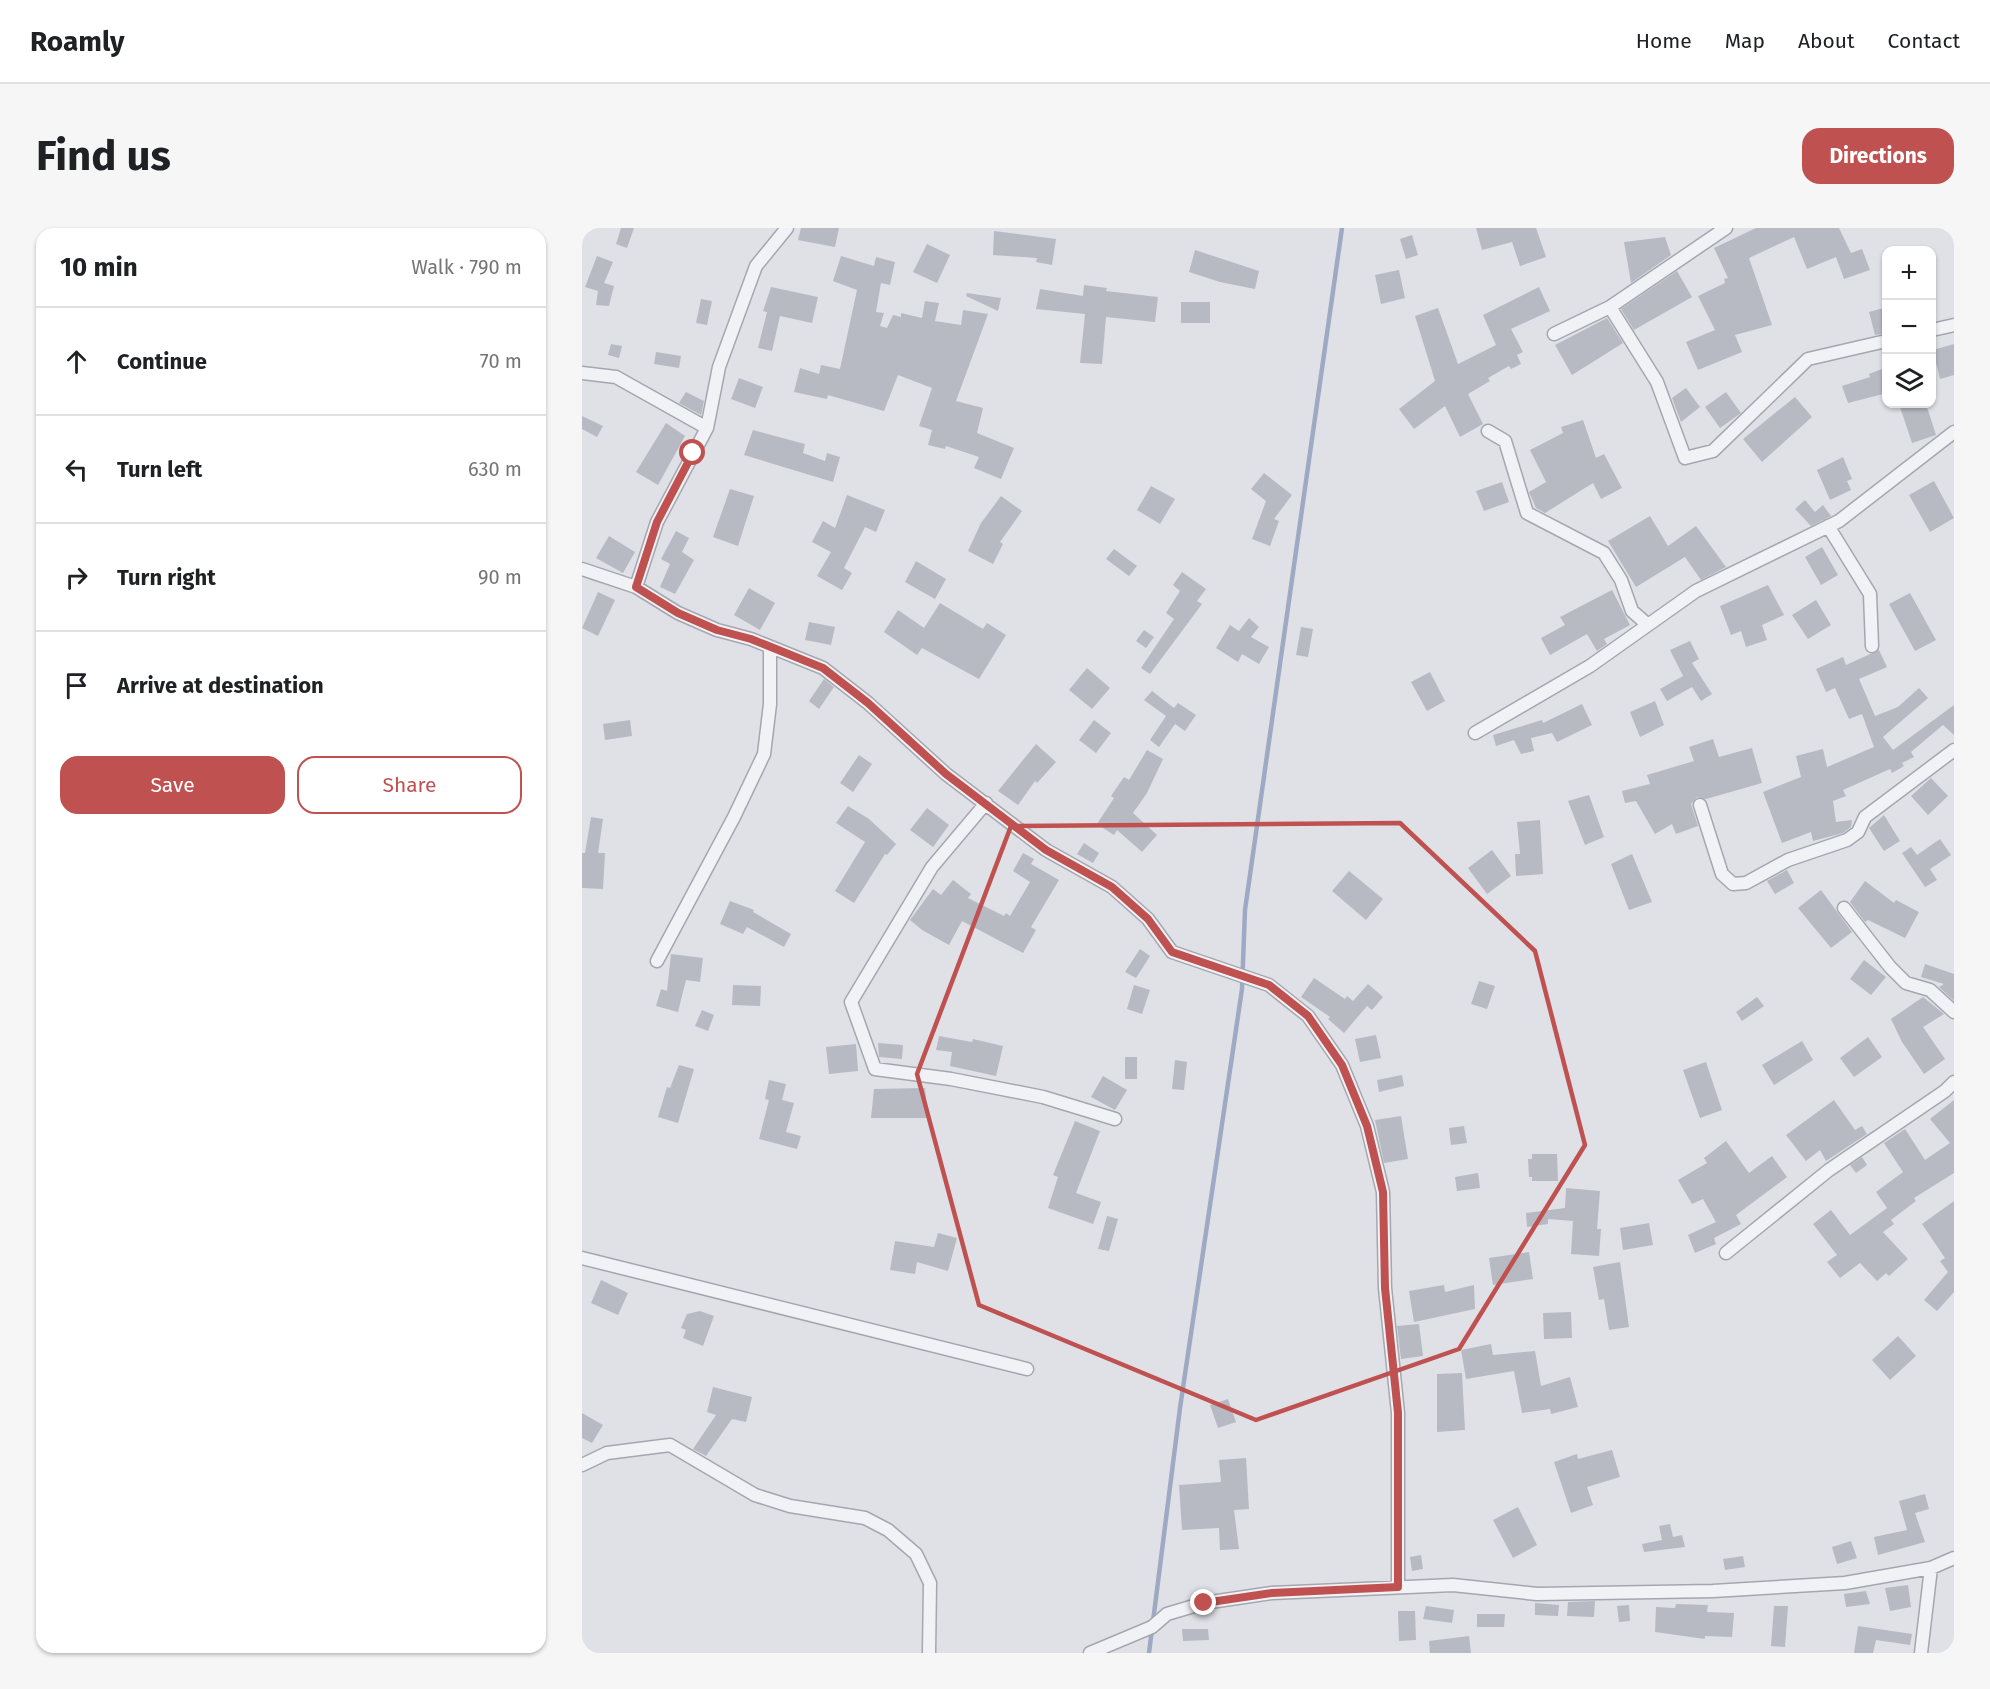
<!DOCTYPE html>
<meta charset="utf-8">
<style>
body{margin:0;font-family:"Fira Sans",sans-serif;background:#f6f6f6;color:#202124}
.controls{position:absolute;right:18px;top:18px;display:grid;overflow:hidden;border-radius:12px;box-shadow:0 2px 4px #0004}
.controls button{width:54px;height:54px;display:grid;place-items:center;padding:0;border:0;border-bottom:2px solid #e0e0e0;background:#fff;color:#202124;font:30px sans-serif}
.stop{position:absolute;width:18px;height:18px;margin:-14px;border:4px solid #bf5251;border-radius:50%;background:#fff}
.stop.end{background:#bf5251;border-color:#fff;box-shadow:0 2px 6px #0008}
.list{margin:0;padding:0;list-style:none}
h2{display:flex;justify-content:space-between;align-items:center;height:78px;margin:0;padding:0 24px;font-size:26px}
h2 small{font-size:20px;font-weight:400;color:#757577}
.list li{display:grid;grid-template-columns:39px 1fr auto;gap:18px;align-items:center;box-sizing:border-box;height:108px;padding:0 24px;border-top:2px solid #e0e0e0}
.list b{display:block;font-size:22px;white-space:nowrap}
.list em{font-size:20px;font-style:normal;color:#757577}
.actions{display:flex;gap:12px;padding:18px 24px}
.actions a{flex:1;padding:14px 0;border:2px solid #bf5251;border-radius:18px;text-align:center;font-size:21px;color:#bf5251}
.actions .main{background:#bf5251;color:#fff}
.icon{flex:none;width:33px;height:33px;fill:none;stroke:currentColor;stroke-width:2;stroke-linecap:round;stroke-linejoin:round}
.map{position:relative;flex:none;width:1372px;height:1425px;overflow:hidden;border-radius:18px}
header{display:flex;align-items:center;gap:36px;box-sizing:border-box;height:84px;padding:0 30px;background:#fff;border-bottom:2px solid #e0e0e0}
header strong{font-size:28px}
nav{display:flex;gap:33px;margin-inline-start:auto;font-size:21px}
.intro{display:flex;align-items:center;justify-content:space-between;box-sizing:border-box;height:144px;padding:0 36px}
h1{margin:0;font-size:42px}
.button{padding:15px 27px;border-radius:18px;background:#bf5251;color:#fff;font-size:21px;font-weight:700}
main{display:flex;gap:36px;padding:0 36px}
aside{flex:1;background:#fff;border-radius:18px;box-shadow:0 2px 4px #0004}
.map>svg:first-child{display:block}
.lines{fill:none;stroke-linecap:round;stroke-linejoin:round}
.stream{stroke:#9eaac3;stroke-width:4.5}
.building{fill:#b7bac3}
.street-casing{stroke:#a5a7b0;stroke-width:15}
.street{stroke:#f1f2f5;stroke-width:12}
.route{stroke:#bf5251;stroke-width:8}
.marked{fill:none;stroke:#bf5251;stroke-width:4.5;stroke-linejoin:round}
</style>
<header>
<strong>Roamly</strong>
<nav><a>Home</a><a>Map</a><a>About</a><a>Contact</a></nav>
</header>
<div class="intro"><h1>Find us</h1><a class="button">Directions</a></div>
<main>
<aside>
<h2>10 min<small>Walk · 790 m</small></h2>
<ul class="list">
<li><svg class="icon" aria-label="ahead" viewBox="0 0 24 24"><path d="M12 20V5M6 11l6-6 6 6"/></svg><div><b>Continue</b></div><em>70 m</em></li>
<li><svg class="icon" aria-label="left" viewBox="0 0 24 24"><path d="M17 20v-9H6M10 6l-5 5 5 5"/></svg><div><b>Turn left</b></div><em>630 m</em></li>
<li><svg class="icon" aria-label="right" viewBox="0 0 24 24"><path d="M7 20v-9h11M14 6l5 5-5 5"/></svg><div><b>Turn right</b></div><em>90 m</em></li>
<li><svg class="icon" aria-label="arrive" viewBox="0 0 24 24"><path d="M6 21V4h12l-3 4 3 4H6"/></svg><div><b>Arrive at destination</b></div></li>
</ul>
<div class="actions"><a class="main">Save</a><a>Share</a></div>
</aside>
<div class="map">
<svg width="1372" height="1425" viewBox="0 0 1372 1425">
<rect width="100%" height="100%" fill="#dfe1e7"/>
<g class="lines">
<path class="stream" d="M567 1425 598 1180 660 761 663 682 760 0"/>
</g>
<path class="building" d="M39 0H52L45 20 34 16Z
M219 0H257L253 19 216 12Z
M894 0H954L964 29 938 38 930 14 900 22Z
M1174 0H1257L1269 25 1280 21 1288 42 1262 51 1254 29 1225 41 1212 9 1167 30 1190 97 1153 107 1160 124 1116 142 1104 114 1133 102 1116 68 1143 55 1142 51 1146 50 1132 20Z
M412 3 474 11 470 37 454 34 455 30 411 27Z
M830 7 836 27 824 31 818 11Z
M1083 9 1089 27 1049 55 1042 14Z
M345 16 368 27 355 55 331 44Z
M613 22 677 43 673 61 638 54 607 44Z
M15 28 31 34 22 55 32 58 27 78 14 77 16 63 3 59Z
M259 28 292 38 294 29 313 34 308 57 299 55 294 84 302 85 298 98 305 100 311 87 319 89V85L340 90 343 73 357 75 353 93 379 97 381 82 406 86 374 173 401 180 395 205 432 220 419 251 392 240 397 229 364 218 363 221 346 217 350 202 337 198 350 160 316 147 302 183 246 167 245 171 212 164 218 140 237 146 239 137 258 141 275 62 251 53Z
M817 42 823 70 799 76 793 47Z
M1095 43 1110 69 1052 102 1039 81Z
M502 57 525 60 524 63 576 69 573 94 524 89 520 136 498 135 503 86 454 81 458 61 501 68Z
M189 59 236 69 230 95 198 88 190 123 176 120 185 84 181 83Z
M957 59 968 83 929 101 941 124 935 127 939 136 929 141 927 138 906 150 908 153 886 166 901 196 878 209 863 178 832 201 817 181 853 153 833 88 856 80 876 136 914 117 901 87Z
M385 65 419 70 416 83 384 68Z
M119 71 130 73 125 97 114 95Z
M599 74H628V95H599Z
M1305 79V105L1293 107 1287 84Z
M1025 90 1041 115 990 147 973 117Z
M29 116 40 118 37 130 26 127Z
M1372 116V147L1358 151 1351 122Z
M74 124 99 128 97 140 72 136Z
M1305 139V165L1266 175 1260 158 1288 149 1287 146Z
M157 150 181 159 173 180 149 171Z
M1104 160 1118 179 1099 194 1090 170Z
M104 164 122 173 119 187 97 175Z
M1144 164 1159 185 1138 200 1123 179Z
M1213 169 1230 189 1180 234 1161 211Z
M1317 176H1344L1354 207 1330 215Z
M0 188 21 198 15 209 0 201Z
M1001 192 1014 230 1022 226 1040 260 1019 271 1011 255 963 285 954 280 947 264 964 254 948 222 981 205 979 199Z
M84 195 103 208 76 257 54 244Z
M171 202 223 216 221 225 243 233 245 225 258 229 251 254 162 227Z
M1261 229 1270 251 1265 253 1269 262 1248 272 1235 242Z
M682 245 710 267 692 291 697 293 688 318 670 311 684 273 669 261Z
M1352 253 1372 290 1348 304 1327 267Z
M920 254 927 274 902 283 894 263Z
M569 258 593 271 578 296 555 282Z
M148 261 172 268 156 318 131 309Z
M265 267 303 282 294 304 283 299 262 340 270 345 260 362 235 348 249 324 230 314 241 293 253 300Z
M419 268 440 283 418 314 421 316 411 336 386 323 399 295Z
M1223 272 1233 284 1241 277 1249 288 1229 298 1213 281Z
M1068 288 1086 318 1114 298 1144 339 1119 352 1103 329 1054 359 1026 313Z
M94 303 107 310 100 324 112 332 93 366 78 359 88 336 79 331Z
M27 308 53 324 41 345 14 330Z
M1240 319 1256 347 1239 357 1223 329Z
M532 321 555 338 547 348 524 331Z
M334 333 364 351 353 371 323 354Z
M600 344 624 361 615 373 620 376 568 446 559 440 592 391 584 385 598 363 591 357Z
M1186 357 1202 387 1180 397 1185 412 1164 419 1159 403 1149 407 1138 378Z
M167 360 193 375 178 402 152 387Z
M1030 362 1048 397 1022 411 1025 416 1015 423 1005 406 968 427 959 410 983 397 978 389Z
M16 364 33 372 16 408 0 400Z
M1328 365 1354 412 1333 423 1307 376Z
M1234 372 1249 397 1226 411 1210 387Z
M358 375 401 401 405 395 424 407 397 451 340 420 335 427 302 404 316 382 342 400Z
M667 390 677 399 669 409 687 419 677 436 660 426 656 434 634 420 648 397 657 403Z
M227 394 253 399 249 417 223 412Z
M719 399 731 401 726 429 714 427Z
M562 402 572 409 564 420 554 413Z
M1108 413 1117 431 1110 435 1130 466 1119 473 1110 459 1085 473 1078 461 1101 448 1088 422Z
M1297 422 1305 439 1277 451 1293 488 1316 479 1337 460 1346 470 1301 509 1311 522 1372 477V507L1361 497 1329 524 1332 529 1320 535 1322 538 1310 545 1308 541 1261 562 1264 568 1251 573 1254 594 1270 592 1269 599 1261 605 1231 613 1229 604 1200 615 1181 564 1219 549 1214 528 1241 521 1245 539 1292 519 1280 486 1267 491 1253 460 1244 464 1234 441 1261 429 1264 437Z
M505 440 528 460 510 481 487 462Z
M848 444 863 473 845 483 829 454Z
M242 451 252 459 237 481 227 473Z
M570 463 592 480 596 475 614 487 603 503 593 496 577 519 568 512 584 488 562 472Z
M1073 473 1082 497 1058 509 1048 484Z
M1000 476 1010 497 975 514 970 505 949 510 952 523 939 526 932 512 914 518 911 507 960 492 961 495Z
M48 492 50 508 23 512 21 496Z
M512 492 529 505 514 525 497 512Z
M1131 511 1137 529 1170 520 1180 555 1124 571 1115 569 1109 576 1116 598 1094 606 1090 596 1073 606 1054 573 1043 575 1040 563 1068 556 1065 547 1112 533 1107 519Z
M454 516 474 534 455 555 453 553 436 577 416 563Z
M565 522 581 531 565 565 551 585 575 607 560 624 535 602 532 607 515 596 532 570 529 568 542 549 547 552Z
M277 527 290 536 271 564 258 555Z
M1349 550 1366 568 1346 587 1329 568Z
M1007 567 1022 609 1003 617 986 573Z
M266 578 287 591 314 616 305 627 303 626 272 675 253 663 283 614 254 595Z
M345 580 367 597 351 619 328 602Z
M1302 587 1318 613 1302 623 1287 600Z
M9 589 21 591 16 625H23L21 661 0 660V625H3Z
M958 592 961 646 934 648 933 626H938L935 594Z
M1358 611 1369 627 1348 641 1355 652 1343 659 1320 625 1329 619 1335 627Z
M502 615 517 625 511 635 495 626Z
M910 622 929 648 905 666 886 640Z
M441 625 452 631 449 636 477 652 449 699 454 702 441 725 380 693 367 717 340 702 328 692 351 661 359 667 371 652 389 666 386 670 422 688 424 685 428 688 448 654 431 643Z
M1050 626 1070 674 1047 682 1029 636Z
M1205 642 1212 655 1193 666 1185 653Z
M767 643 801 671 784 692 750 663Z
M1283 653 1312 675 1314 672 1337 684 1323 710 1286 692 1283 694 1268 674Z
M1239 662 1270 704 1249 720 1216 680Z
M148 673 172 682 171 684 209 706 202 719 165 699 161 706 138 696Z
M558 721 568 728 554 750 543 744Z
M89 726 121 730 118 754 104 752 96 784 74 778 79 761 85 763Z
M1282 732 1304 749 1289 767 1268 751Z
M1343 736 1372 746V773L1357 759 1362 756 1339 749Z
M732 750 763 771 765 768 771 773 786 756 801 769 790 782 785 778 762 805 746 791 748 789 719 769Z
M897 753 913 758 905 781 889 776Z
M151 757 179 758 178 778 150 777Z
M552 757 568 762 560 786 545 781Z
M1175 769 1182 778 1160 793 1154 784Z
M1341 769 1362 786 1341 799 1363 831 1342 846 1320 814 1309 791Z
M120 782 132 787 126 803 113 798Z
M794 807 799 830 778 834 773 811Z
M357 808 390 814 391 811 421 818 414 848 368 838 370 824 354 822Z
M1286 809 1300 829 1272 849 1258 830Z
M1220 813 1231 832 1192 857 1180 837Z
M296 815 321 817 320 831 297 829Z
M274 816 276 843 247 846 244 819Z
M543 829H555V851H543Z
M593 832 605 834 602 862 590 861Z
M1124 834 1140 882 1118 890 1101 842Z
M97 837 112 841 96 895 76 889 85 859 88 860Z
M820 847 822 858 797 864 795 852Z
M521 848 545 862 533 882 509 869Z
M187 852 204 856 200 872 212 875 204 904 219 908 215 921 177 911 187 872 183 871Z
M343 860 346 890H289L292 861Z
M1252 872 1273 902 1280 898 1285 906 1244 933 1238 922 1224 933 1204 907Z
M1372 872V945L1332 970 1334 973 1309 992 1312 996 1301 1004 1326 1031 1307 1048 1304 1045 1295 1053 1278 1035 1258 1050 1245 1034 1255 1027 1231 996 1249 982 1268 1007 1305 980 1294 964 1321 944 1302 915 1323 901 1343 932 1368 915 1348 891Z
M819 888 826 931 802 935 793 892Z
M493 893 518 903 494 965 519 974 511 996 466 980 476 949 471 947Z
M882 898 885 915 869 917 867 900Z
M1144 913 1167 945 1190 928 1205 949 1154 987 1159 996 1132 1010 1134 1016 1113 1025 1106 1007 1134 994 1121 971 1110 976 1096 952 1125 935 1122 930Z
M950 926H975L976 953H950V949H947L946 931H950Z
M1280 929 1285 937 1274 945 1268 937Z
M896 945 898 960 875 963 873 949Z
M984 960 1018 963 1015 1001H1019L1017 1028 989 1026 991 993 966 991V996L945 999 944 985 983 980Z
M1372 973V1064L1355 1083 1342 1072 1366 1044 1358 1033 1363 1030 1340 996Z
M525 988 536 991 527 1023 516 1021Z
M1067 995 1071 1017 1041 1022 1038 1000Z
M356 1005 375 1010 366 1043 335 1034 333 1046 308 1042 313 1013 352 1019Z
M947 1024 951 1051 911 1057 907 1030Z
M1038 1034 1047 1099 1027 1102 1022 1071 1017 1072 1011 1039Z
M19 1052 46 1065 36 1087 9 1075Z
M862 1057 863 1064 892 1057 893 1081 832 1094 827 1063Z
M118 1083 132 1088 121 1118 101 1110 104 1102 99 1100 105 1086Z
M989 1084 990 1110 962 1111 961 1085Z
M837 1096 841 1128 819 1131 815 1098Z
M1316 1108 1334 1128 1308 1152 1290 1132Z
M909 1116 911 1127 953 1123 959 1158 988 1149 996 1179 969 1186 968 1181 940 1185 932 1143 884 1151 879 1122Z
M880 1145 883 1202 855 1204V1146Z
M131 1159 170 1169 164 1194 150 1191 124 1228 111 1221 134 1187 125 1184Z
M646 1171 654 1194 636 1200 628 1177Z
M0 1185 21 1197 10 1215 0 1210Z
M1030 1222 1038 1249 1005 1259 1011 1277 989 1285 972 1234 995 1226 996 1231Z
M664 1230 667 1281 652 1282 657 1321 638 1322 637 1300 600 1302 597 1257 639 1254 637 1232Z
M1343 1266 1347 1281 1333 1285 1343 1314 1296 1327 1292 1309 1325 1302 1317 1273Z
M936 1279 955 1317 931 1330 911 1292Z
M1088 1296 1091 1309 1100 1307 1103 1319 1062 1324 1060 1316 1080 1312 1077 1298Z
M1269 1313 1275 1330 1255 1336 1250 1319Z
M839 1327 841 1341 830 1343 828 1329Z
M1161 1328 1163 1339 1143 1342 1141 1331Z
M1326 1357 1329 1379 1308 1383 1303 1360Z
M1284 1363 1288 1376 1264 1379 1262 1366Z
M1013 1373 1012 1389 985 1388 986 1374Z
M953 1375 977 1377 976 1388 953 1387Z
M1094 1376 1126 1377 1125 1384 1152 1385 1150 1409 1123 1408V1411L1073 1404 1074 1379 1093 1380Z
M1047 1377 1048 1393 1037 1394 1035 1378Z
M844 1378 872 1382 870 1395 841 1391Z
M1192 1378H1206L1203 1419 1189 1418Z
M816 1383H833L834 1412 817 1413Z
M895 1386H923L922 1399H895Z
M1276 1398 1330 1406 1328 1417 1294 1412 1291 1425H1272Z
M600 1401H626L627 1412 601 1413Z
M887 1408 889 1425H848L847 1413Z"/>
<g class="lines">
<g class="street-casing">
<path id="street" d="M1028 79 1075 154 1103 230 1131 223 1226 131 1304 113
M1350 102 1372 97
M972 106 1028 79 1144 0
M0 145 34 149 125 200
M906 203 923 213 945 285 1022 325 1039 352 1050 383 1066 397
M1246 298 1288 366 1290 418
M0 341 54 359 96 385 135 402 169 411 241 440 286 475 364 546 464 622 530 659 566 691 590 724 687 757 726 788 760 837 785 898 801 964 803 1060 816 1185V1359
M54 359 75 294 125 200 137 139 174 38 205 0
M893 505 1008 438 1114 363 1257 293 1372 204
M404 575 350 639 269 774 293 841 369 851 461 869 533 891
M1118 577 1140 646 1151 656 1164 655 1206 632 1265 612 1276 604 1283 589 1372 522
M1262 680 1308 739 1324 755 1348 762 1372 784
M75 733 152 589 182 526 188 476V420
M1144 1025 1247 942 1363 863 1372 854
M0 1030 445 1141
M0 1237 25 1225 88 1217 173 1267 208 1278 283 1290 306 1302 334 1326 348 1355 347 1425
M508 1425 570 1399 585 1386 622 1375 690 1365 871 1357 955 1366 1131 1363 1263 1355 1349 1340 1372 1330
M1339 1425 1349 1340"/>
</g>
<use href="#street" class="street"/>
</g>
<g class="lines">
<path class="route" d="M111 225 75 294 54 359 96 385 135 402 169 411 241 440 286 475 364 546 464 622 530 659 566 691 590 724 687 757 726 788 760 837 785 898 801 964 803 1060 816 1185V1359L690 1365 622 1375"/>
</g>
<path class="marked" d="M818 595 953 723 1003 917 877 1121 674 1192 397 1077 335 846 429 598Z"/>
</svg>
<div class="controls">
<button>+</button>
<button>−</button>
<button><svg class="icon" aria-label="layers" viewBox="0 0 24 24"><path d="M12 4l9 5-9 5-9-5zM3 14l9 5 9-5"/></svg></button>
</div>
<div class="stop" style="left:111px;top:225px"></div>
<div class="stop end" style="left:622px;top:1375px"></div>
</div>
</main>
